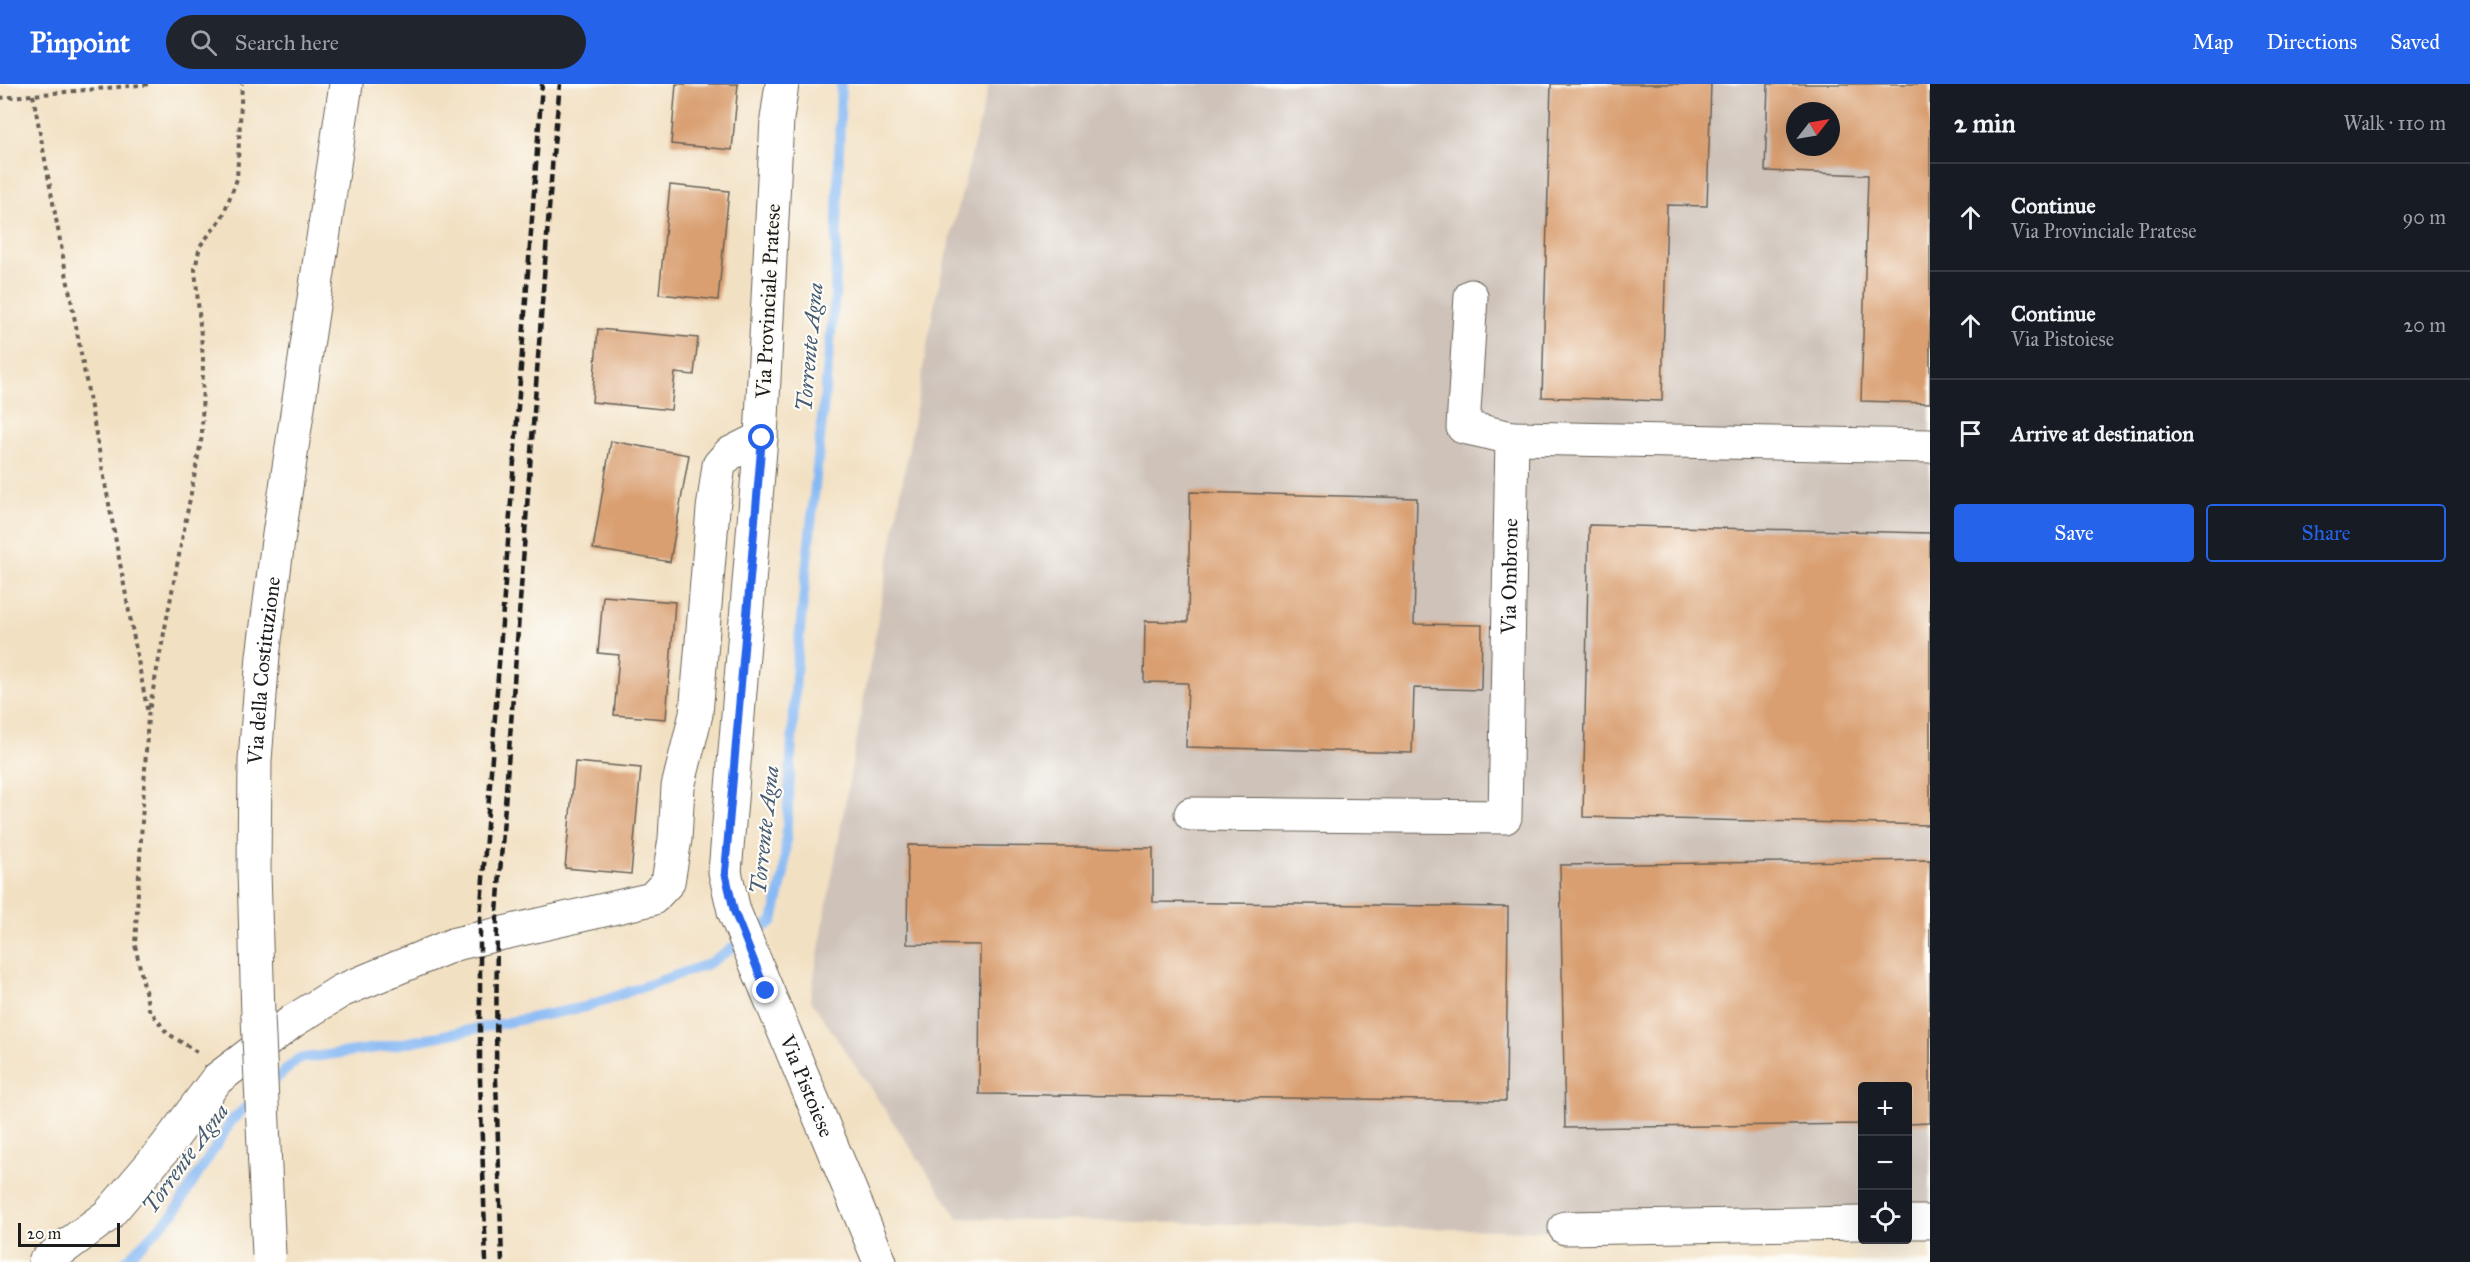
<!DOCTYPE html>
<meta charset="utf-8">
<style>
body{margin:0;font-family:"IM FELL Great Primer",serif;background:#20242c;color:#f1f3f6}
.controls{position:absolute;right:18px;bottom:18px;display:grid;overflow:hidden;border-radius:6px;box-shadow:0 6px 24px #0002}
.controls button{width:54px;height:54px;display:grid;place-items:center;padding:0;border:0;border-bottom:2px solid #363941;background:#171b24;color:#f1f3f6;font:30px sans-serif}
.compass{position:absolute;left:1786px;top:18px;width:54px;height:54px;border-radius:50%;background:#171b24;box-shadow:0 6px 24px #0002;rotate:59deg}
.scale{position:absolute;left:18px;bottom:15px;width:102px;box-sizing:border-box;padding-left:6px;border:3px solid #1c1c1c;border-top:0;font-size:16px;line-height:21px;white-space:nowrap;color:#1c1c1c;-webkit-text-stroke:4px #fdfcf7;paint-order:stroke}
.stop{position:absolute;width:18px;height:18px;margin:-14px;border:4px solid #2563eb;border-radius:50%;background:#fff}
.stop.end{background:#2563eb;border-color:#fff;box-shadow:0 2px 6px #0008}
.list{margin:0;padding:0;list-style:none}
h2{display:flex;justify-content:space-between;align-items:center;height:78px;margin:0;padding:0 24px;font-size:26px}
h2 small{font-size:20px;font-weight:400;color:#9ea1a6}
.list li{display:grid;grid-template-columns:39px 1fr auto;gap:18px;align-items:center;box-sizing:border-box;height:108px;padding:0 24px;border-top:2px solid #363941}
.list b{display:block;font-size:22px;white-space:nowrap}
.list p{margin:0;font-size:20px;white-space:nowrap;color:#9ea1a6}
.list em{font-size:20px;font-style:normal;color:#9ea1a6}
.actions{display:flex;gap:12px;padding:18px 24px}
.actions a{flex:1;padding:14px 0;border:2px solid #2563eb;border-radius:6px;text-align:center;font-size:21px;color:#2563eb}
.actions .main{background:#2563eb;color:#fff}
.icon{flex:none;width:33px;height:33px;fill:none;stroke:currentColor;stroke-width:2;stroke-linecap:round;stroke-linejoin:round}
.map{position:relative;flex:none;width:1930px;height:1178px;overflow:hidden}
header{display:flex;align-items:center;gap:36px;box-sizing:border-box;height:84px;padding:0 30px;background:#2563eb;color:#fff}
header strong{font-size:28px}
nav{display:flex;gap:33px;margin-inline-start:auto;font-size:21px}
.search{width:420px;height:54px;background:#20242c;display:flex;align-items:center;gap:15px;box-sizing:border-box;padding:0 21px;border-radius:33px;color:#9ea1a6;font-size:22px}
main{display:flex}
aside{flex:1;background:#171b24}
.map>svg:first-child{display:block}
.industrial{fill:#cec2b9;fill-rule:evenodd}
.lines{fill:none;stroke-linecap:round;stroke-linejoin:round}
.stream{stroke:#87b9f4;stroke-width:10}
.building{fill:#d99f71;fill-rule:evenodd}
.minor-casing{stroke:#676156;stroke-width:35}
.major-casing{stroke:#676156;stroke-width:35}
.path{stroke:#676156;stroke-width:4;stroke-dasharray:4.5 4.5;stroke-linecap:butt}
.minor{stroke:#fff;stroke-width:33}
.major{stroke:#fff;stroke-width:33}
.rail{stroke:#1c1c1c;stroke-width:4.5;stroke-dasharray:9 4.5;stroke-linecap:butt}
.major-bridge-casing{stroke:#676156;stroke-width:35;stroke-linecap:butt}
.major-bridge{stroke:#fff;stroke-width:33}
.route{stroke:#2563eb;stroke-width:8}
.labels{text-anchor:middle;stroke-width:4.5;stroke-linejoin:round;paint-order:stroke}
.street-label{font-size:21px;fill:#1c1c1c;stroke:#fdfcf7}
.water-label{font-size:22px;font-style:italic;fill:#475b72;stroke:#fdfcf7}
</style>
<header>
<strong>Pinpoint</strong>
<div class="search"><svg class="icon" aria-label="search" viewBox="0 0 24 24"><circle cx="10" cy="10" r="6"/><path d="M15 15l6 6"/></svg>Search here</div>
<nav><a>Map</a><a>Directions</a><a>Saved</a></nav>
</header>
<main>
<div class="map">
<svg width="1930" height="1178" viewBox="0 0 1930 1178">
<rect width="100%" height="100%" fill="#fdfcf7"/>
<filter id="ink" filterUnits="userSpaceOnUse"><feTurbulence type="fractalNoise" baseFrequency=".0167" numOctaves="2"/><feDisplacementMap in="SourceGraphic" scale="12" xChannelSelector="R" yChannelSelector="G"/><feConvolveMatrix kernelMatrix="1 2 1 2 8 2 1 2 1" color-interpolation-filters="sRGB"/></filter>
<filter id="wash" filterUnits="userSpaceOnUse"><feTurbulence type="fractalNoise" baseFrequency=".008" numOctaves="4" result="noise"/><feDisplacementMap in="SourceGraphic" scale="24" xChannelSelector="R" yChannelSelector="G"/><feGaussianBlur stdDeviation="1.35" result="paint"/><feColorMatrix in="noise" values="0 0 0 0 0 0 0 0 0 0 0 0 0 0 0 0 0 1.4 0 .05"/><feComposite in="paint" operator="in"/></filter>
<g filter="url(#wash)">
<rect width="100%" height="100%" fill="#f2e0c2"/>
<path class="industrial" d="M989 0H1930V1156L1908 1155V1002H1862V1154L958 1134 810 915 936 212ZM1795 27H1831V63H1795Z"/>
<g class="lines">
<path class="stream" d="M267 1003 298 975 384 963 585 923 708 880 773 837 784 789 797 575 835 211 841 0
M124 1178 174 1129 232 1036 256 1014"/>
</g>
<g id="blocks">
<path class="building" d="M676 0H738L732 66 671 60Z
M1551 0H1711L1707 122 1667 121 1662 317 1542 313Z
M1768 0H1930V319L1861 317 1868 91 1765 87ZM1795 27H1831V63H1795Z
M670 101 729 107 718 216 659 210Z
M598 245 698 254 694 291 675 289 671 326 592 318Z
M611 357 689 371 670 478 593 465Z
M1190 408 1417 414 1414 540 1482 541 1481 606 1414 604 1412 669 1186 663 1188 599 1144 598 1145 537 1188 538Z
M1589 441 1930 449V741L1583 733Z
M603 512 675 518 666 635 614 631 619 571 598 569Z
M575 678 641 684 631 790 565 784Z
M908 761 1153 764V818L1508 823 1506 1017 979 1010 980 861 907 860Z
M1930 776V1039L1908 1040V1002H1862V1040L1565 1044 1560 781Z"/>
</g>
</g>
<g filter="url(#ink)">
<use href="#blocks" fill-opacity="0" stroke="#676156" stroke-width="1.5"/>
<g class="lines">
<g class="minor-casing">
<g id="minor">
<path id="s1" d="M782 0 777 35 761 354 725 788 734 827 880 1178"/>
<path d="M1471 212 1463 343 1512 354"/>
<path id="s2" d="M1191 730 1505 733 1512 354 1930 362"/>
<path d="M1908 1138H1930"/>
<path d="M1565 1144 1862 1139"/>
<path d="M45 1178 108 1131 165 1064 217 995 293 937 341 907 455 860 652 815 668 798 675 755 678 703 696 630 713 425 719 381 729 370 761 354"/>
</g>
</g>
<g class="major-casing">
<g id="major">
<path id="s3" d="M258 932 254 786 255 676 263 572 277 464 346 0"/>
</g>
</g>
<path class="path" d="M33 11 148 630
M0 14 151 0
M197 968 167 949 149 925 135 861 148 632 202 352 203 274 195 185 200 162 222 134 237 95 242 0"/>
<use href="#minor" class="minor"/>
<use href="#major" class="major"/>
<path class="rail" d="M486 1178 480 995V835L542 0
M502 1178 496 996 497 829 553 71 560 0"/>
<g class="major-bridge-casing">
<path id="major-bridge" d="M258 932 269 1171"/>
</g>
<use href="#major-bridge" class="major-bridge"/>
</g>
</g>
<g class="lines" filter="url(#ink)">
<path class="route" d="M762 354 725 788 734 827 766 907"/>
</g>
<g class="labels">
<g class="street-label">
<text transform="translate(768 217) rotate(-87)" y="7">Via Provinciale Pratese</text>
<text dy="7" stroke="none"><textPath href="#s2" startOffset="555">Via Ombrone</textPath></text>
<text dy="7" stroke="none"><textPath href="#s3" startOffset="346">Via della Costituzione</textPath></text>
<text dy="7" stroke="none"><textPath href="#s1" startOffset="1020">Via Pistoiese</textPath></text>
</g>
<g class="water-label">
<text transform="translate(809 263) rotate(-85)" y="8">Torrente Agna</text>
<text transform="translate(764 746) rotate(-84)" y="8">Torrente Agna</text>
<text transform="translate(185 1074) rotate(-54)" y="8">Torrente Agna</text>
</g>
</g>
</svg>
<div class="controls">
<button>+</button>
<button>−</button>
<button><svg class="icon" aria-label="locate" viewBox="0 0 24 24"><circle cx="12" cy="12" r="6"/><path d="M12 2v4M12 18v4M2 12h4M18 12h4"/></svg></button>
</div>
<svg class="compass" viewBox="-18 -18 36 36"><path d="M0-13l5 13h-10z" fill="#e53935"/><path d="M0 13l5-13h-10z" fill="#9ea1a6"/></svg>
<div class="scale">20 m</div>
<div class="stop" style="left:762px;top:354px"></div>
<div class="stop end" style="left:766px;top:907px"></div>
</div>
<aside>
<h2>2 min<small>Walk · 110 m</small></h2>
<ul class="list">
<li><svg class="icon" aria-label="ahead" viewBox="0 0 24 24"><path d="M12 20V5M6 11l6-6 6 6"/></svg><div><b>Continue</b><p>Via Provinciale Pratese</p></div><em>90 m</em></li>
<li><svg class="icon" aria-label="ahead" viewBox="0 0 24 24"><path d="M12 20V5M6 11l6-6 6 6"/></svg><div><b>Continue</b><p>Via Pistoiese</p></div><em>20 m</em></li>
<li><svg class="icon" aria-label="arrive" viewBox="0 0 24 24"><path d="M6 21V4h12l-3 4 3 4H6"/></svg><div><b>Arrive at destination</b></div></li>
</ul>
<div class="actions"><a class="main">Save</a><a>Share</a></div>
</aside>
</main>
